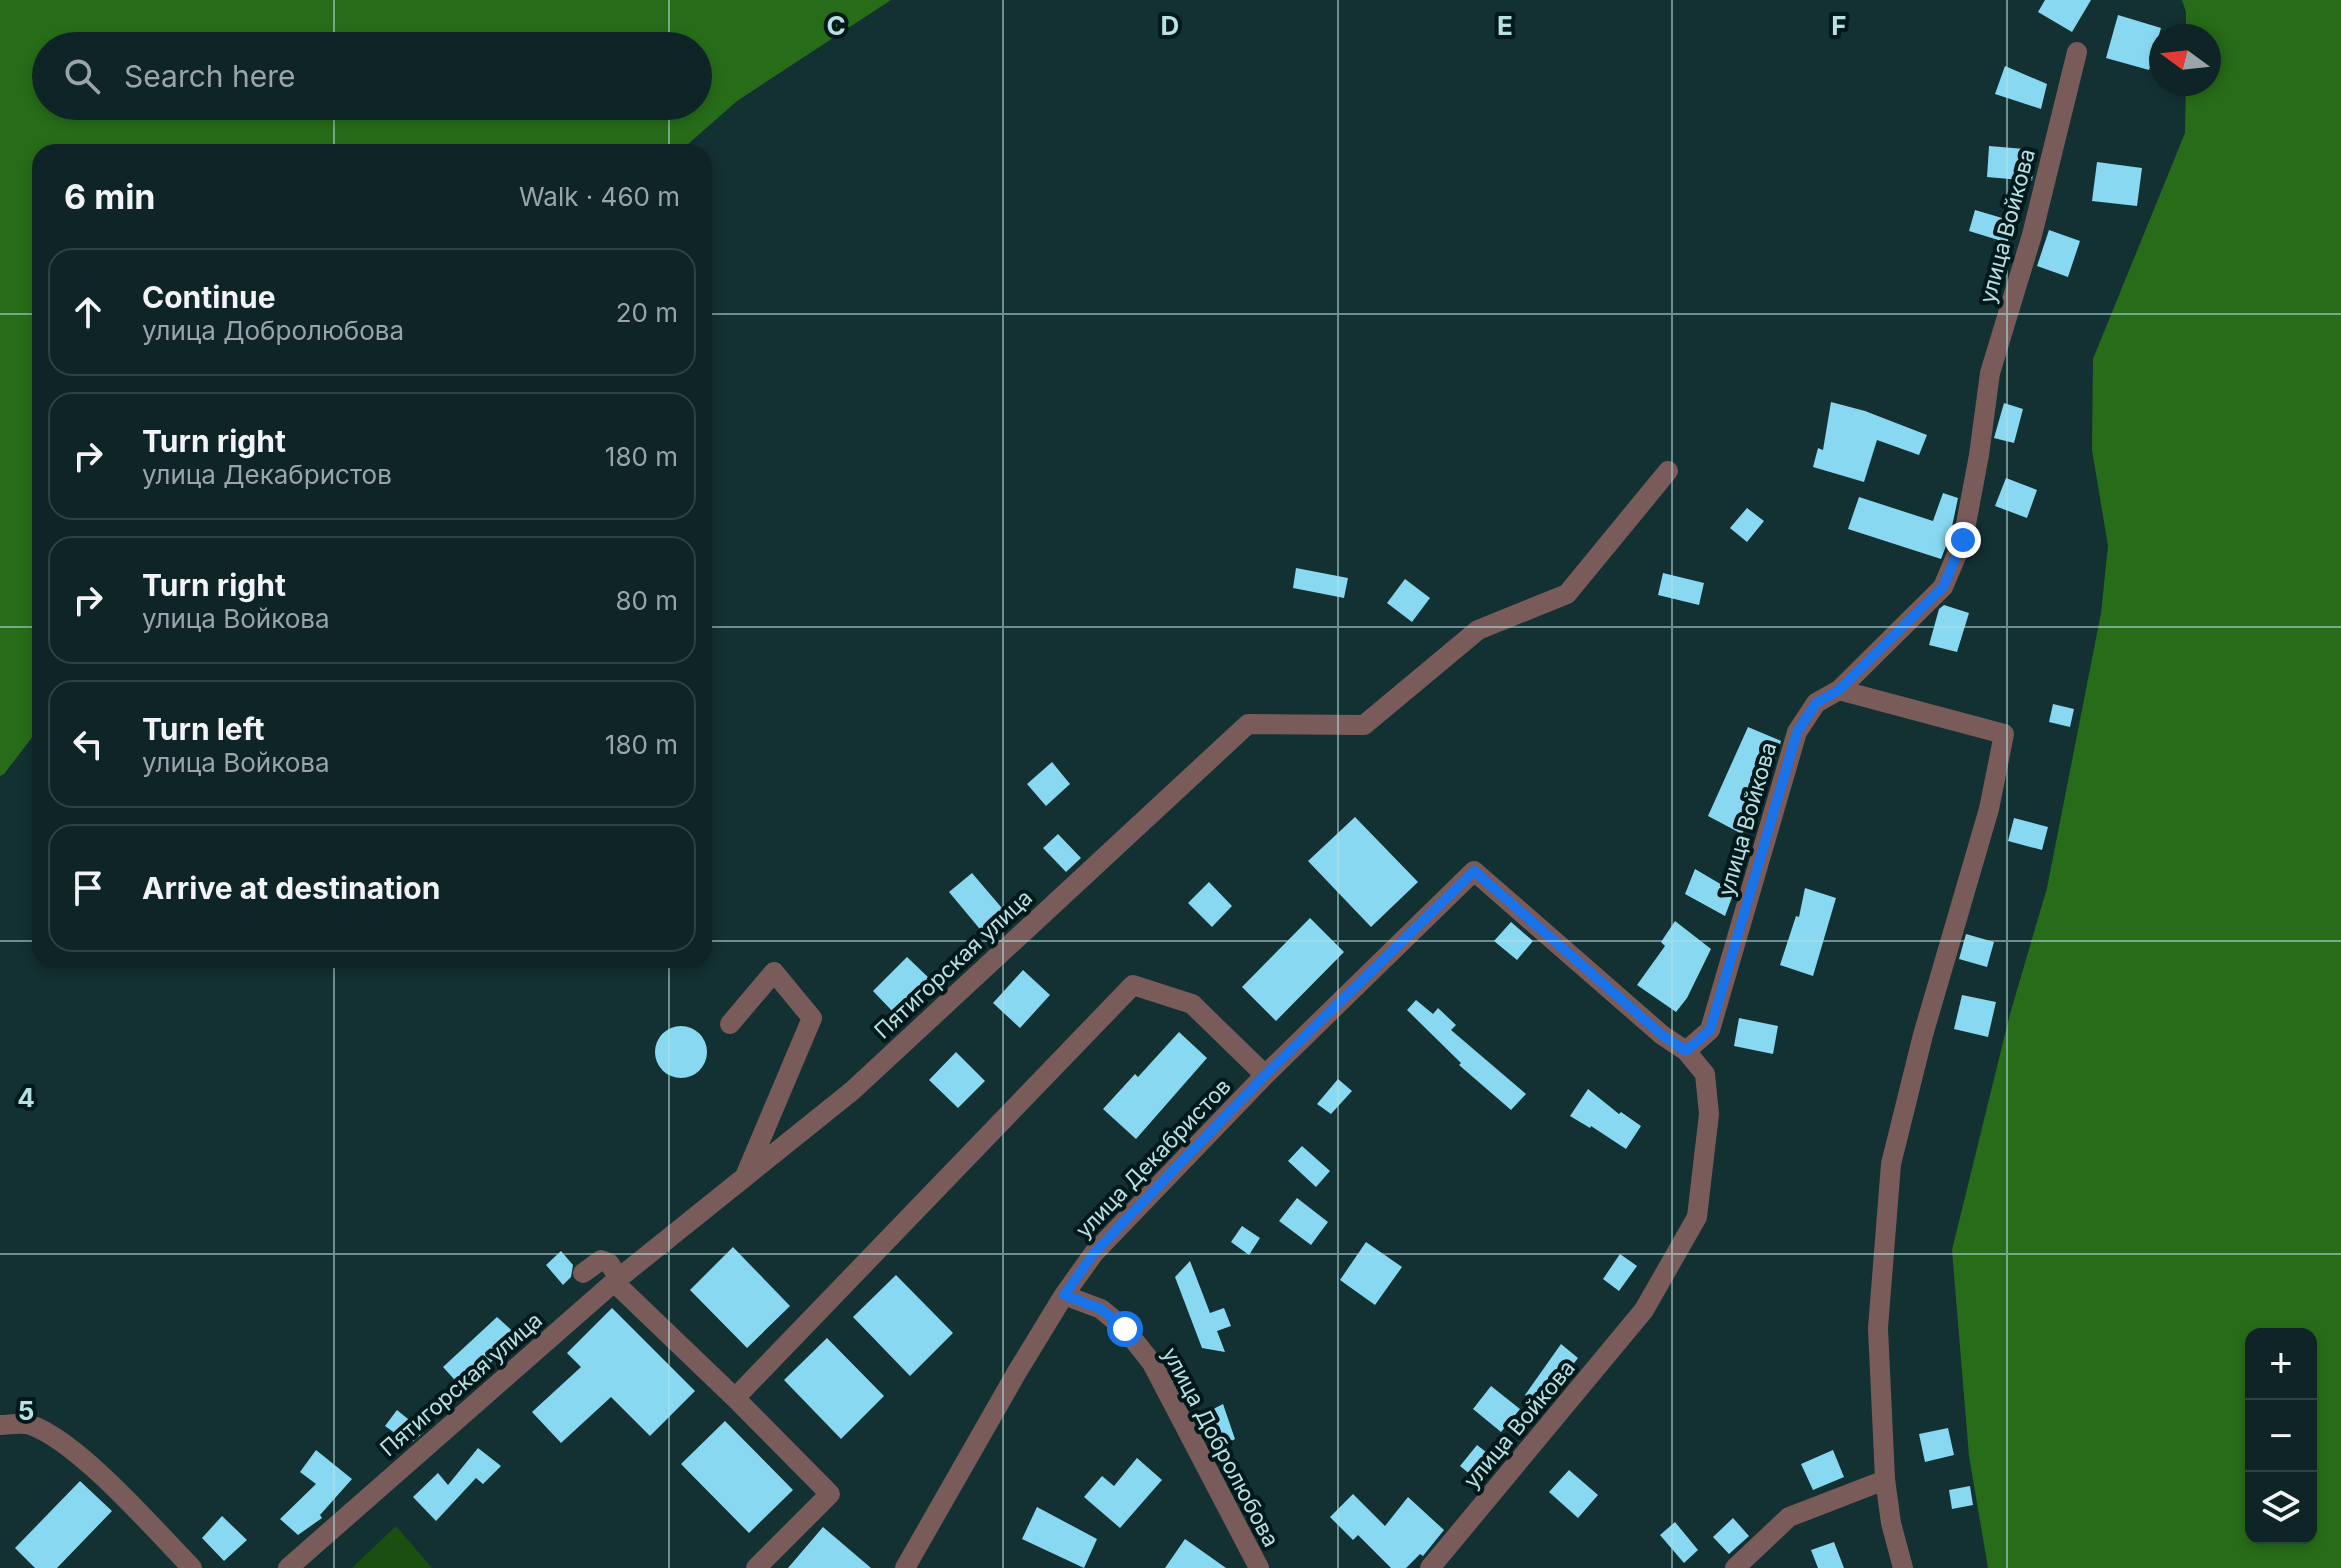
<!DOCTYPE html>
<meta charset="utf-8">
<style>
body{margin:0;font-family:Inter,sans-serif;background:#1c3032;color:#f1f3f6}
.controls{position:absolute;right:24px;bottom:24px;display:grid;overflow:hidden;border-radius:16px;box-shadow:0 4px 12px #0003}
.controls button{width:72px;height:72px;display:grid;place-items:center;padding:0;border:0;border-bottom:2px solid #2e4143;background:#0e2426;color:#f1f3f6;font:40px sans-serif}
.compass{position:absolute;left:2149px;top:24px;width:72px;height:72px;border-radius:50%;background:#0e2426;box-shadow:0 4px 12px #0003;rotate:285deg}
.stop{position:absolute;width:24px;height:24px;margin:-18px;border:6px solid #1a73e8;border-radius:50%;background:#fff}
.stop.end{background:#1a73e8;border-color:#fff;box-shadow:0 2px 8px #0008}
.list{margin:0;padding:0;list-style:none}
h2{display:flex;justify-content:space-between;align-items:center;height:104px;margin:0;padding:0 32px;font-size:34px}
h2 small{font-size:26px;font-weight:400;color:#9ba4a7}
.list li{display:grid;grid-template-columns:52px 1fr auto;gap:24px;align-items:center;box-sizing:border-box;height:128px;margin:0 16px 16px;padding:0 16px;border:2px solid #2e4143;border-radius:24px}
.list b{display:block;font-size:30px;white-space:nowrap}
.list p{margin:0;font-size:26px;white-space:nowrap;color:#9ba4a7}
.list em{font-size:26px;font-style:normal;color:#9ba4a7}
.icon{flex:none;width:44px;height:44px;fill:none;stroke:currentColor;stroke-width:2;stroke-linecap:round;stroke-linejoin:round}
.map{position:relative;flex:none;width:2341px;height:1568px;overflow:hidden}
.search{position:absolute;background:#0e2426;box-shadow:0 4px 12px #0003;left:32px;top:32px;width:680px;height:88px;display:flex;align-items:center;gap:20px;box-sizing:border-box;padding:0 28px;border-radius:44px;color:#9ba4a7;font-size:30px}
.panel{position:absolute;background:#0e2426;box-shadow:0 4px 12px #0003;left:32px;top:144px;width:680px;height:824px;border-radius:24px}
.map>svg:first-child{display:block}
.green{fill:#1b4f11}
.forest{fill:#276d19;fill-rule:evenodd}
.building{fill:#88d8f2}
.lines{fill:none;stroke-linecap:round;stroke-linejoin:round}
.minor{stroke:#795b5a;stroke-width:20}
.route{stroke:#1a73e8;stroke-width:10}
.grid{fill:none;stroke:#b6e0e2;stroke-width:2;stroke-opacity:0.55}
.labels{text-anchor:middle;stroke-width:8;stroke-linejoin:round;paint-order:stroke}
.street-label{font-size:22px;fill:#b6e0e2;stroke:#00181a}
.grid-label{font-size:26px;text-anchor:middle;font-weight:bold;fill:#b6e0e2;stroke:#00181a;stroke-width:8;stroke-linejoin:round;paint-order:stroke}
</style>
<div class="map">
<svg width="2341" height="1568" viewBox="0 0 2341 1568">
<rect width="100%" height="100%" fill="#133032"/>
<path class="green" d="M396 1526 432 1568H352Z"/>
<path class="forest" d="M0 0H891L737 101 679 152H40V727L4 774 0 776ZM46 46H698V106H46Z
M2182 0H2341V1568H1988L1969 1456 1952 1250 2010 1014 2047 888 2101 613 2108 546 2092 450 2093 359 2185 133 2186 84H2209V36H2186V12ZM2251 1334H2311V1538H2251Z"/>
<path class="building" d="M2045 0H2091L2072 32 2038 12Z
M2118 15 2161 28 2149 70 2106 58Z
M2005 66 2047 84 2041 109 1995 94Z
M1989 146 2036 150 2032 181 1987 177Z
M2097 162 2142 168 2137 206 2092 201Z
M1975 210 2009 220 2008 243 1969 231Z
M2049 230 2080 241 2068 277 2037 266Z
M1831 402 1865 411 1927 435 1919 455 1877 440 1864 482 1813 467 1818 448 1823 450Z
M2004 403 2023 409 2014 443 1994 438Z
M2006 478 2037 490 2027 518 1995 506Z
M1943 493 1958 498 1950 536 1941 559 1848 529 1859 497 1933 521Z
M1747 508 1764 521 1747 542 1730 528Z
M1296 568 1348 578 1344 598 1293 588Z
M1663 573 1704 583 1699 605 1658 595Z
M1405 579 1430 598 1412 622 1387 603Z
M1944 605 1969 613 1957 652 1929 645 1939 609Z
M2053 704 2074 709 2070 727 2049 722Z
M1748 727 1781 741 1769 780 1742 834 1708 816Z
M1052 762 1070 784 1046 806 1027 784Z
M1355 817 1418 882 1371 927 1308 861Z
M2014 818 2048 827 2042 850 2008 841Z
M1058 834 1081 858 1066 872 1043 848Z
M1695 869 1734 892 1725 916 1685 894Z
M972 873 1007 914 984 934 949 892Z
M1209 882 1232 906 1212 927 1188 903Z
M1805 888 1836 898 1813 976 1780 965 1796 916 1799 917Z
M1310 918 1344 952 1276 1021 1242 987Z
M1675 921 1711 949 1687 998 1676 1012 1637 985 1665 946 1661 942Z
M1511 922 1533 941 1517 960 1494 941Z
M1966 934 1994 942 1987 967 1959 959Z
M907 957 930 979 895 1014 873 991Z
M1023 970 1050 995 1020 1028 993 1003Z
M1962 995 1996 1002 1988 1037 1954 1029Z
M1416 1000 1433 1014 1438 1008 1456 1025 1451 1030 1526 1094 1511 1110 1459 1065 1461 1063 1407 1010Z
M1739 1018 1778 1026 1773 1054 1734 1046Z
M655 1052a26 26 0 1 1 52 0a26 26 0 1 1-52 0Z
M1179 1032 1207 1058 1136 1139 1103 1109 1135 1074 1138 1077Z
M956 1052 985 1081 958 1108 929 1080Z
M1338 1079 1352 1091 1331 1114 1317 1104Z
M1588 1089 1619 1114 1621 1112 1641 1126 1626 1149 1591 1126 1590 1128 1570 1116Z
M1302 1146 1330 1171 1316 1187 1288 1161Z
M1297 1198 1328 1222 1311 1245 1279 1221Z
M1242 1226 1260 1238 1249 1255 1231 1242Z
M1366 1242 1402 1267 1375 1305 1340 1280Z
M733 1247 790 1306 747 1348 690 1290Z
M561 1251 573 1265 571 1277 563 1285 546 1265Z
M1620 1254 1637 1266 1619 1291 1603 1279Z
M1190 1261 1210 1313 1224 1308 1231 1326 1217 1331 1225 1352 1202 1348 1175 1277Z
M896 1275 953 1333 910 1376 853 1317Z
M612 1308 695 1391 650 1436 611 1397 561 1443 532 1412 581 1367 567 1353Z
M497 1317 518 1336 463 1389 443 1367Z
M827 1338 884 1396 841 1439 784 1380Z
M1561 1344 1578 1358 1541 1406 1525 1395Z
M1491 1386 1520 1409 1501 1432 1473 1409Z
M1223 1404 1235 1439 1213 1451 1198 1417Z
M397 1410 424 1432 410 1444 385 1426Z
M725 1421 793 1490 749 1533 681 1464Z
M1948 1428 1954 1455 1925 1462 1919 1434Z
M1477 1445 1499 1462 1482 1484 1460 1466Z
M478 1448 501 1466 483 1484 476 1478 436 1521 413 1497 438 1473 448 1485Z
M316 1450 352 1479 320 1515 322 1518 298 1535 280 1519 316 1484 300 1472Z
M1833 1450 1844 1477 1813 1490 1801 1464Z
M1137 1458 1162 1480 1120 1528 1084 1497 1102 1476 1114 1486Z
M1569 1470 1598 1495 1578 1518 1549 1492Z
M80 1481 112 1511 57 1568H35L15 1548Z
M1970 1486 1973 1505 1952 1509 1949 1490Z
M1353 1494 1385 1526 1408 1497 1444 1530 1423 1556 1420 1554 1406 1568H1391L1358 1535 1353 1540 1330 1517Z
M1037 1507 1097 1539 1084 1568 1022 1539Z
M222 1516 247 1540 224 1561 202 1538Z
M1733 1518 1749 1536 1729 1554 1713 1537Z
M1675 1522 1698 1550 1684 1563 1660 1535Z
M823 1527 871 1568H788Z
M1185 1539 1226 1568H1165Z
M1834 1542 1844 1568H1818L1811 1550Z"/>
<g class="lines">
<path class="minor" d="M1839 690 2004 734 1989 809 1923 1035 1891 1164 1878 1328 1885 1479 1891 1523 1903 1568
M730 1024 774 972 812 1018 746 1174
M583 1273 601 1260 609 1263 619 1278
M614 1282 735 1398
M1064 1295 1101 1309 1125 1329 1152 1363 1259 1568
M0 1425C9 1425 22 1422 31 1425 80 1443 154 1529 192 1568
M288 1568 614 1282 852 1091 1248 724 1364 725 1478 630 1567 594 1668 471
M756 1568 830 1494 735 1398 1133 985 1192 1004 1265 1075
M905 1568 1017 1372 1064 1295 1094 1253 1265 1075 1474 871 1662 1035 1686 1051 1710 1030 1797 732 1816 703 1839 690 1943 587 1963 540 1979 455 1990 373 2032 235 2077 52
M1430 1568 1644 1310 1697 1217 1709 1114 1705 1074 1686 1051
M1735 1568 1789 1517 1885 1480"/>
</g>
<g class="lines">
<path class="route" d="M1125 1329 1101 1309 1064 1295 1094 1253 1265 1075 1474 871 1662 1035 1686 1051 1710 1030 1797 732 1816 703 1839 690 1943 587 1963 540"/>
</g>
<path class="grid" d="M334 0V46M669 0V46M1003 0V1568M1338 0V1568M1672 0V1568M2007 0V1568M334 106V152M669 106V152M0 314H40M704 314H2341M0 627H40M704 627H2341M0 941H40M704 941H2341M334 960V1568M669 960V1568M0 1254H2341"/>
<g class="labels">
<g class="street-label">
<text transform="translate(2007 226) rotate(-75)" y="8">улица Войкова</text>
<text transform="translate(1747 819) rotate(-74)" y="8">улица Войкова</text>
<text transform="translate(953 964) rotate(-43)" y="8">Пятигорская улица</text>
<text transform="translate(1153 1158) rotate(-46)" y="8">улица Декабристов</text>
<text transform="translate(461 1384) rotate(-41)" y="8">Пятигорская улица</text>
<text transform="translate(1519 1424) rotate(-50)" y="8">улица Войкова</text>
<text transform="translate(1221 1447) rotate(62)" y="8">улица Добролюбова</text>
</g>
</g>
<g class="grid-label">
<text x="836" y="35">C</text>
<text x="1170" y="35">D</text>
<text x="1505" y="35">E</text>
<text x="1839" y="35">F</text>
<text x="26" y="1107">4</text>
<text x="26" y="1420">5</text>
</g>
</svg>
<div class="controls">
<button>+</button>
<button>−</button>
<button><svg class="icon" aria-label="layers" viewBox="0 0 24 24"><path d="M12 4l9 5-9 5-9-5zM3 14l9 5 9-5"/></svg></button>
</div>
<svg class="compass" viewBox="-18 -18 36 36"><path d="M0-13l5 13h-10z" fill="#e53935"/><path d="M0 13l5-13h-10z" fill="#9ba4a7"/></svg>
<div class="stop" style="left:1125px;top:1329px"></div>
<div class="stop end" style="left:1963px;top:540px"></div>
<div class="search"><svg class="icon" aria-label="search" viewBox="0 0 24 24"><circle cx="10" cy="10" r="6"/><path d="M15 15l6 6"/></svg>Search here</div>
<section class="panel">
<h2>6 min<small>Walk · 460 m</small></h2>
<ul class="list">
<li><svg class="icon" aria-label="ahead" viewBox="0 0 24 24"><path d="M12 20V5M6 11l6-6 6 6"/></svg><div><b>Continue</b><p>улица Добролюбова</p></div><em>20 m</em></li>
<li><svg class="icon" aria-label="right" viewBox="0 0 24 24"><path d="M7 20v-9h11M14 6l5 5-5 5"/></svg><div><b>Turn right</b><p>улица Декабристов</p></div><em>180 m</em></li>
<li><svg class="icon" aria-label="right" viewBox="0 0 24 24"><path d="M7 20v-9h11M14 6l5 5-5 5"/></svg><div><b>Turn right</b><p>улица Войкова</p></div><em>80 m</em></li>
<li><svg class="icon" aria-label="left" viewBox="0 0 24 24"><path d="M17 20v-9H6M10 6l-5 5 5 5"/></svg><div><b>Turn left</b><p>улица Войкова</p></div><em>180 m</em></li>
<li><svg class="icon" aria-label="arrive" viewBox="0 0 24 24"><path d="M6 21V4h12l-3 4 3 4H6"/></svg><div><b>Arrive at destination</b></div></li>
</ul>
</section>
</div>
